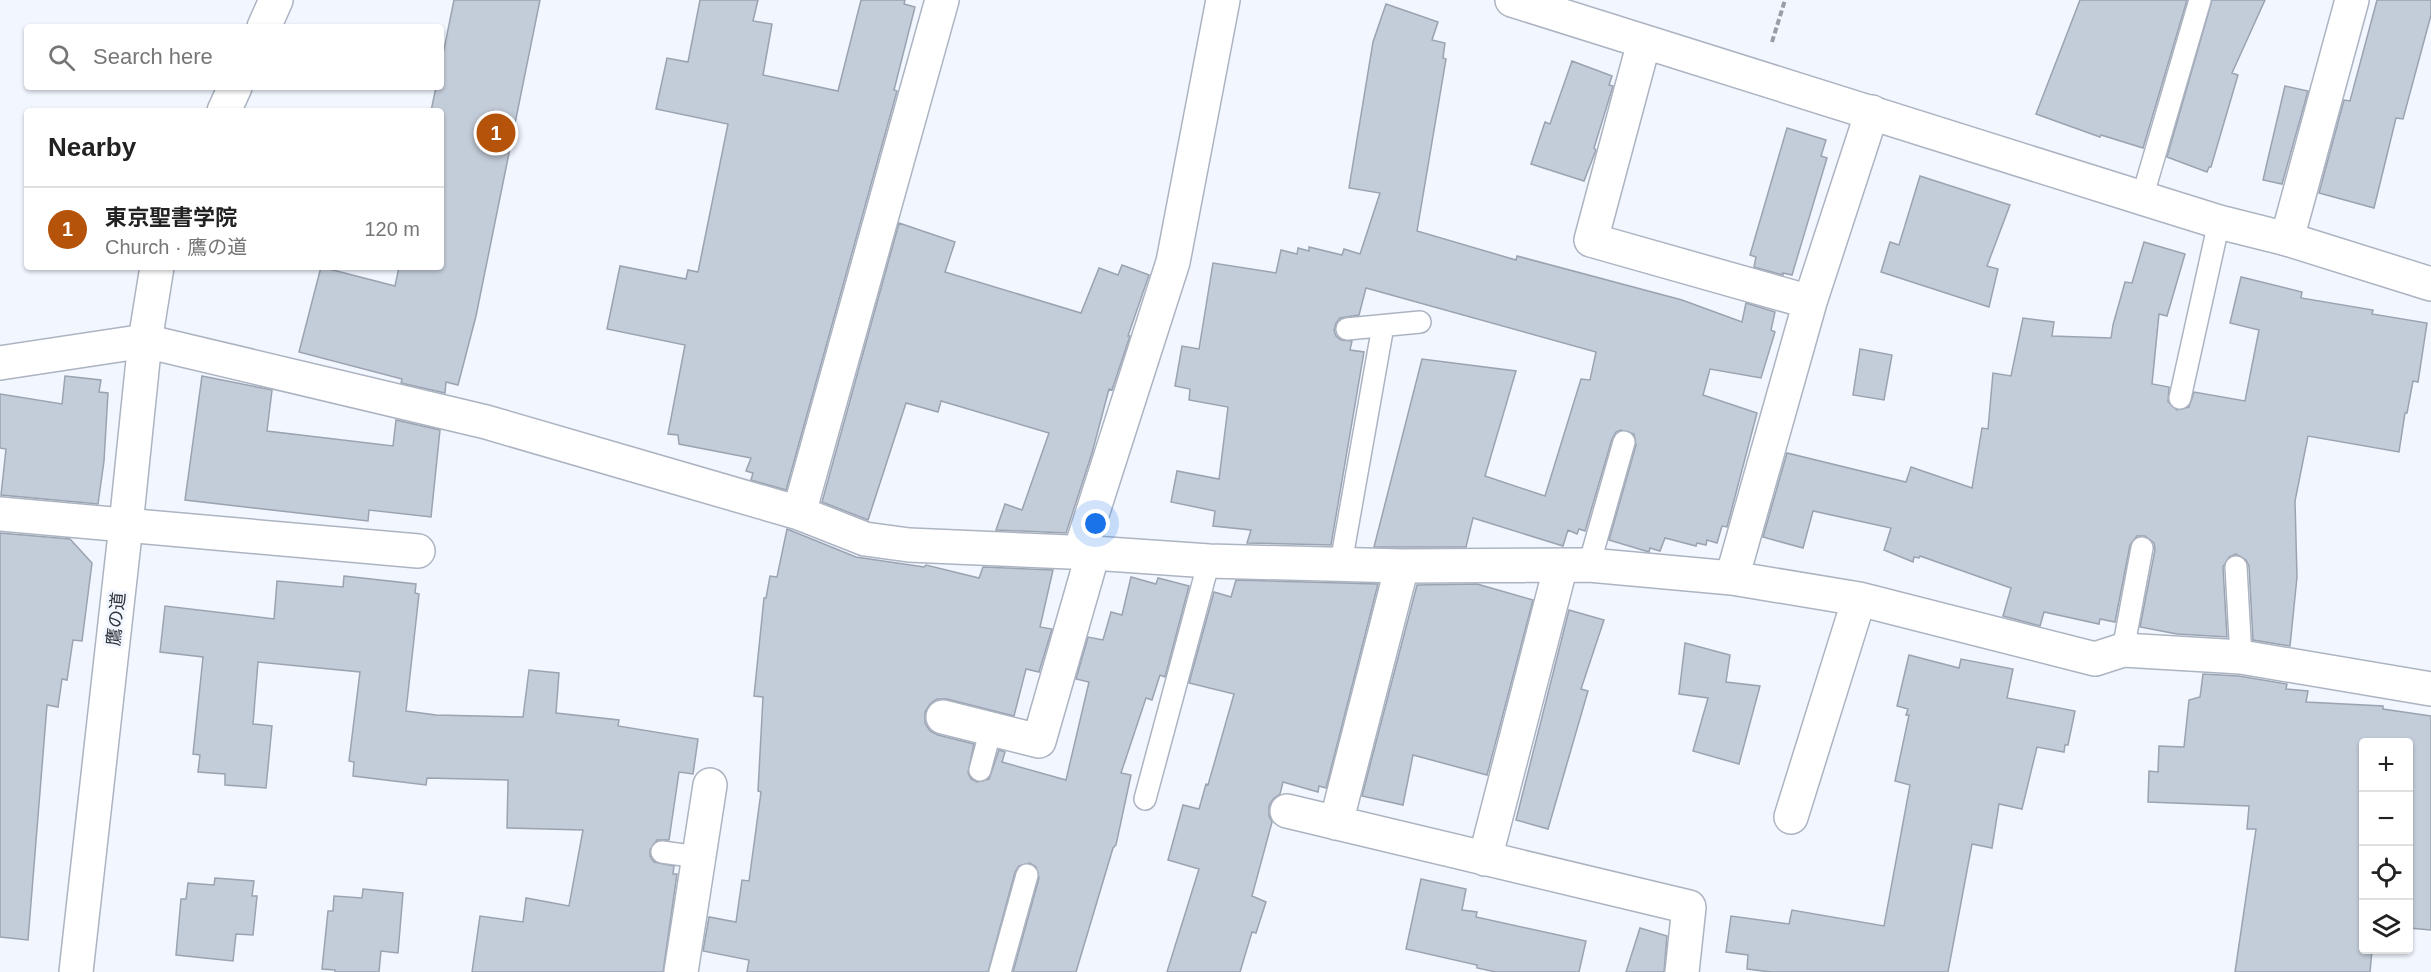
<!DOCTYPE html>
<meta charset="utf-8">
<style>
body{margin:0;font-family:Arial,"Noto Sans JP",sans-serif;background:#f2f2f2;color:#222}
.controls{position:absolute;right:18px;bottom:18px;display:grid;overflow:hidden;border-radius:6px;box-shadow:0 2px 4px #0004}
.controls button{width:54px;height:54px;display:grid;place-items:center;padding:0;border:0;border-bottom:2px solid #e0e0e0;background:#fff;color:#222;font:30px sans-serif}
.you{position:absolute;left:1096px;top:524px;width:21px;height:21px;margin:-15px;border:4px solid #fff;border-radius:50%;background:#1a73e8;box-shadow:0 0 0 9px #1a73e833}
.badge{display:grid;place-items:center;width:39px;height:39px;border-radius:50%;background:#b45309;color:#fff;font-size:20px;font-weight:700}
.pin{position:absolute;translate:-50% -50%;border:3px solid #fff;box-shadow:0 2px 6px #0006}
.list{margin:0;padding:0;list-style:none}
h2{display:flex;justify-content:space-between;align-items:center;height:78px;margin:0;padding:0 24px;font-size:26px}
h2 small{font-size:20px;font-weight:400;color:#767676}
.list li{display:grid;grid-template-columns:39px 1fr auto;gap:18px;align-items:center;box-sizing:border-box;height:84px;padding:0 24px;border-top:2px solid #e0e0e0}
.list b{display:block;font-size:22px;white-space:nowrap}
.list p{margin:0;font-size:20px;white-space:nowrap;color:#767676}
.list em{font-size:20px;font-style:normal;color:#767676}
.icon{flex:none;width:33px;height:33px;fill:none;stroke:currentColor;stroke-width:2;stroke-linecap:round;stroke-linejoin:round}
.map{position:relative;flex:none;width:2431px;height:972px;overflow:hidden}
.search{position:absolute;background:#fff;box-shadow:0 2px 4px #0004;left:24px;top:24px;width:420px;height:66px;display:flex;align-items:center;gap:15px;box-sizing:border-box;padding:0 21px;border-radius:6px;color:#767676;font-size:22px}
.panel{position:absolute;background:#fff;box-shadow:0 2px 4px #0004;left:24px;top:108px;width:420px;height:162px;border-radius:6px}
.map>svg:first-child{display:block}
.building{fill:#c3ccd9;stroke:#9ba3b1;stroke-width:1.5}
.lines{fill:none;stroke-linecap:round;stroke-linejoin:round}
.service-casing{stroke:#acb4c2;stroke-width:24}
.minor-casing{stroke:#acb4c2;stroke-width:36}
.tertiary-casing{stroke:#acb4c2;stroke-width:36}
.path{stroke:#999da4;stroke-width:4;stroke-dasharray:6 3;stroke-linecap:butt}
.service{stroke:#fff;stroke-width:21}
.minor{stroke:#fff;stroke-width:33}
.tertiary{stroke:#fff;stroke-width:33}
.labels{text-anchor:middle;stroke-width:6;stroke-linejoin:round;paint-order:stroke}
.street-label{font-size:18px;fill:#2f3237;stroke:#f1f6ff}
</style>
<div class="map">
<svg width="2431" height="972" viewBox="0 0 2431 972">
<rect width="100%" height="100%" fill="#f1f6ff"/>
<path class="building" d="M454 0H540L476 316 458 385 446 382 445 393 401 383 402 379 299 352 321 267 395 286 399 267H441V111H431L436 87H441V64Z
M700 0H758L753 21 772 24 763 75 838 91 861 0H905L904 4 915 7 894 90 897 91 786 490 751 480 753 473 746 471 751 458 679 444 678 435 668 434 685 345 607 329 620 266 686 279 688 270 698 272 728 124 656 109 667 58 688 62Z
M2080 0H2187L2143 148 2101 135 2100 137 2036 114Z
M2212 0H2265L2232 73 2238 75 2211 167H2209L2207 172 2167 157Z
M2377 0H2431V15L2403 119 2396 118 2374 208 2319 193 2344 100 2350 101Z
M1386 4 1438 22 1432 40 1445 43 1443 58 1446 59 1417 231 1516 260 1517 256 1682 300 1742 322 1746 303 1775 312 1771 330 1775 332 1761 378 1710 369 1703 395 1757 413 1727 527 1722 526 1717 543 1707 540 1706 545 1697 543 1696 546 1665 538 1660 551 1650 548 1649 552 1609 540 1636 445 1634 434 1621 430 1616 432 1612 439 1585 531 1579 529 1577 534 1568 530 1563 546 1473 518 1466 547H1374L1422 359 1516 371 1485 476 1545 496 1581 379 1590 380 1596 352 1366 288 1359 315 1340 318 1336 323 1334 330 1336 336 1341 340 1352 341 1350 350 1364 352 1331 545 1247 543 1251 530 1213 526 1215 511 1171 502 1177 471 1219 479 1228 407 1189 400 1190 389 1175 386 1182 346 1199 349 1213 263 1276 273 1281 250 1297 254 1298 248 1309 251V247L1342 255 1344 249 1360 254 1380 193 1349 188 1373 42Z
M1572 61 1612 76 1609 85 1613 86 1594 148 1596 150 1584 181 1531 164 1545 122 1550 124Z
M2285 86 2308 91 2282 184 2263 180Z
M1787 128 1826 140 1821 156 1827 158 1792 275 1783 273V275L1754 267 1756 257 1750 255Z
M1920 176 2010 205 1987 266 1998 269 1989 307 1881 272 1890 242 1899 245Z
M899 223 955 242 945 272 1081 313 1099 268 1118 275 1122 265 1149 275 1128 336H1130L1112 390 1109 389 1092 453 1066 533 996 530 1005 504 1022 510 1049 433 941 401 938 412 906 403 868 520 822 502Z
M2144 242 2185 254 2167 316 2159 314 2152 384 2169 387 2168 402 2177 410 2189 407 2194 392 2245 401 2259 330 2230 323 2241 277 2302 292 2301 298 2373 310 2372 314 2427 323 2418 382 2413 381 2407 413H2405L2399 452 2308 436 2295 501 2297 577 2290 646 2253 640 2249 566 2246 560 2236 554 2229 557 2223 567 2227 637 2177 634 2140 627 2155 550 2154 543 2145 536H2137L2130 545 2115 622 2100 619 2099 624 2044 612 2040 626 2003 616 2011 588 1920 556 1919 558 1914 557 1913 562 1884 550 1891 528 1813 511 1803 548 1763 537 1787 453 1906 482 1911 467 1972 488 1982 428 1988 429 1993 373 2011 376 2023 318 2054 322 2052 336 2111 338 2113 325 2125 282 2132 283Z
M1860 349 1892 355 1884 400 1853 395Z
M65 376 101 380 99 392 108 393 104 461 98 504 1 495 6 449 0 448V394L62 404Z
M202 376 272 390 267 431 393 446 396 420 440 430 431 517 369 510 368 521 185 500Z
M787 529 856 557 924 567 926 565 979 578 983 567 1053 570 1040 627 1052 629 1039 672 1026 669 1014 716 947 699H937L930 704 925 712V723L930 731 938 735 974 744 968 773 971 779 977 782 989 779 999 750 1005 752 1002 762 1066 780 1089 682 1076 679 1088 637 1103 640 1111 612 1122 615 1131 577 1156 584 1158 578 1189 586 1165 677 1160 675 1152 700 1146 698 1121 773 1131 775 1116 845 1113 848 1076 972H1013L1039 878 1036 867 1030 863 1019 866 1015 872 988 972H747L749 960 703 951 709 917 736 922 742 880 749 881 761 792 758 791 763 697 754 696 764 598H766L770 576 777 577Z
M0 533 70 539 92 563 82 641 73 640 67 680 62 679 58 707 47 705 28 940 0 937Z
M344 576 416 584 415 593 419 594 406 711 436 715 523 717 529 670 559 673 556 713 619 720 618 726 698 739 693 774 679 772 669 840H657L650 850V856L654 862 674 866 673 874H677L663 972H472L480 916 523 922 526 898 569 906 583 830 507 828 508 780 427 778 426 785 353 776 354 762 349 761 360 672 258 662 253 724 272 726 266 788 225 785V774L198 772 200 755 193 754 203 657 160 652 165 606 274 619 277 581 343 587Z
M1236 580 1378 584 1326 788 1319 786 1318 792 1283 782 1280 794 1273 799 1269 806V816L1272 822 1252 896 1266 902 1256 933 1252 932 1240 972H1167L1199 869 1168 860 1183 805 1199 809 1206 784 1208 785 1234 694 1189 683 1214 592 1231 597Z
M1477 584 1533 600 1487 775 1413 755 1403 805 1362 796 1417 585Z
M1569 610 1604 620 1581 689 1588 691 1548 829 1516 820Z
M1685 643 1730 655 1726 682 1760 686 1739 764 1693 751 1708 698 1679 694Z
M1909 655 1959 668 1961 659 2013 669 2007 698 2075 711 2068 745H2065L2064 752 2037 747 2022 809 1999 804 1992 848 1972 844 1948 972H1771L1747 969 1748 955 1726 952 1731 916 1789 924 1792 910 1884 926 1910 785 1895 781 1909 715H1906L1908 709 1897 706Z
M2203 674 2239 676 2287 684 2286 689 2308 691 2306 702 2383 706V709L2431 716V930L2409 928V742H2364V950H2372L2370 972H2235L2256 829H2247L2249 806 2148 802 2149 771 2158 772 2159 746 2184 747 2189 700 2200 697Z
M215 878 254 881 252 896H257L253 935 236 934 233 961 176 955 181 899H186L188 883 214 885Z
M1421 879 1466 889 1462 910 1477 912 1476 917 1586 941 1579 972H1496L1477 968V965L1406 949Z
M363 889 403 893 398 953 381 951 379 972H335V970L322 969 328 911H333L334 896 362 898Z
M1640 928 1667 936 1664 972H1626Z"/>
<g class="lines">
<g class="service-casing">
<path id="service" d="M2142 198 2200 0
M1347 329 1420 322
M2180 398 2219 222
M1341 563 1383 326
M1589 565 1624 442
M2236 567 2241 657
M2123 650 2142 548
M980 770 991 729
M1145 799 1209 561
M662 852 698 857
M1000 972 1027 875"/>
</g>
<g class="minor-casing">
<path id="minor" d="M1644 42 1591 240 1810 302
M2287 239 2352 0
M0 363 145 341 486 422 799 513 865 539 909 545 1093 553 1209 561 1402 566 1589 565 1732 578 1859 599 2095 659 2123 650 2241 657 2431 689
M799 513 942 0
M0 514 418 551
M1080 552 1173 262 1223 0
M1732 578 1810 302 1872 112
M943 717 1039 741 1093 553
M1287 811 1689 907 1682 972
M1791 817 1859 599
M1336 823 1402 566
M1485 859 1561 565
M681 972 710 785"/>
</g>
<g class="tertiary-casing">
<path id="tertiary" d="M1512 0 2142 198 2219 222 2287 239 2431 284
M264 27 276 0
M224 111 235 87
M76 972 126 525 145 341 157 267"/>
</g>
<path class="path" d="M1772 42 1785 0"/>
<use href="#service" class="service"/>
<use href="#minor" class="minor"/>
<use href="#tertiary" class="tertiary"/>
</g>
<g class="labels">
<g class="street-label">
<text transform="translate(116 619) rotate(-84)" y="6">鷹の道</text>
</g>
</g>
</svg>
<div class="controls">
<button>+</button>
<button>−</button>
<button><svg class="icon" aria-label="locate" viewBox="0 0 24 24"><circle cx="12" cy="12" r="6"/><path d="M12 2v4M12 18v4M2 12h4M18 12h4"/></svg></button>
<button><svg class="icon" aria-label="layers" viewBox="0 0 24 24"><path d="M12 4l9 5-9 5-9-5zM3 14l9 5 9-5"/></svg></button>
</div>
<div class="you"></div>
<div class="pin badge" style="left:496px;top:133px">1</div>
<div class="search"><svg class="icon" aria-label="search" viewBox="0 0 24 24"><circle cx="10" cy="10" r="6"/><path d="M15 15l6 6"/></svg>Search here</div>
<section class="panel">
<h2>Nearby<small></small></h2>
<ul class="list">
<li><span class="badge">1</span><div><b>東京聖書学院</b><p>Church · 鷹の道</p></div><em>120 m</em></li>
</ul>
</section>
</div>
